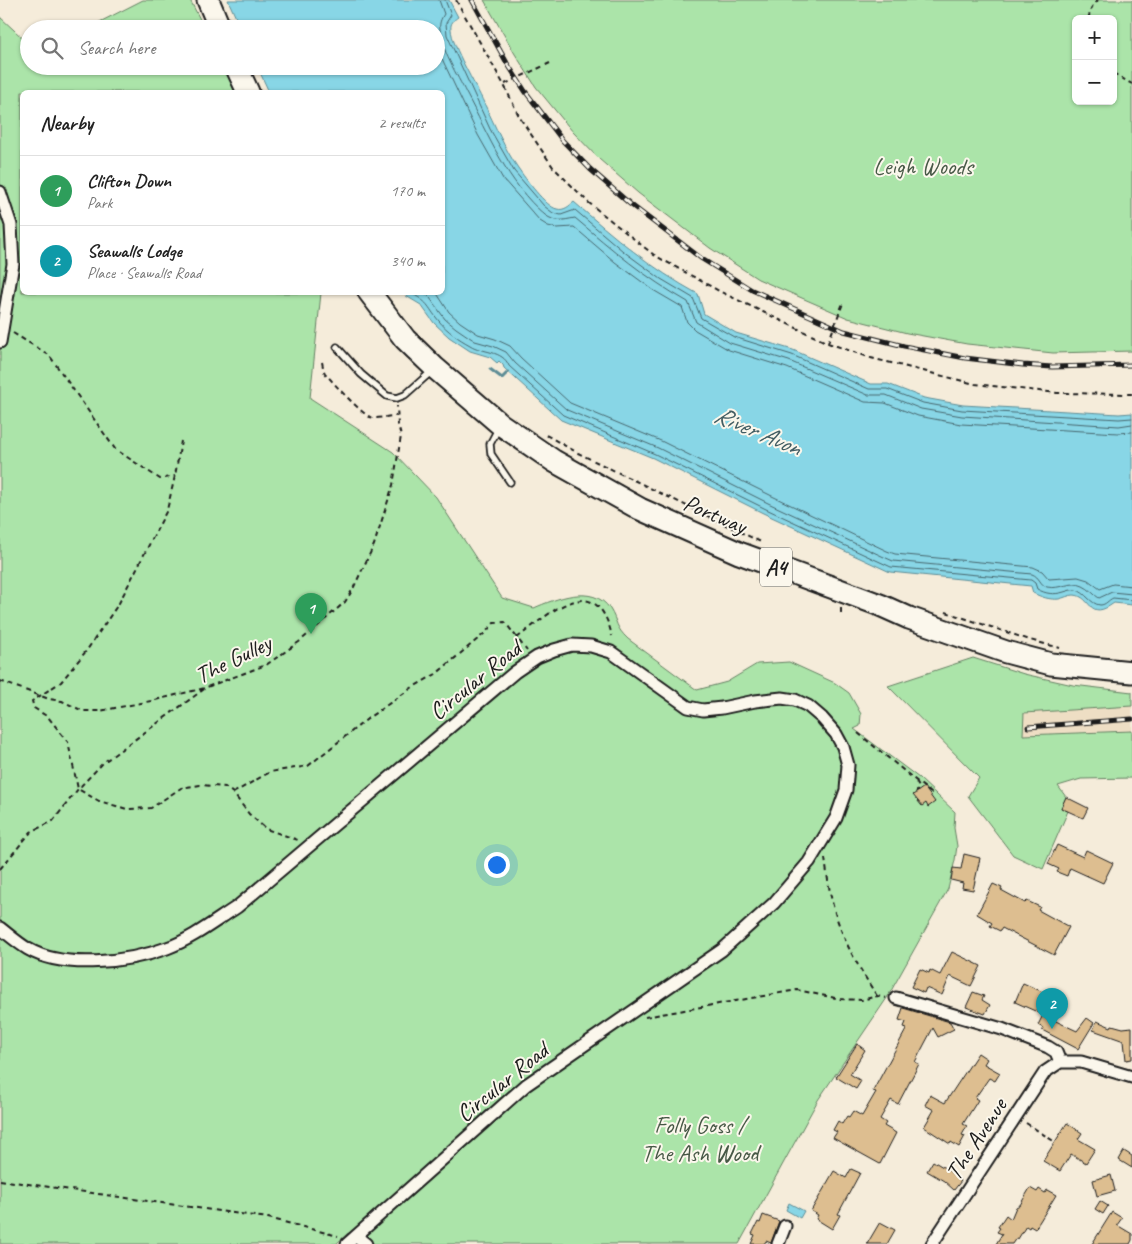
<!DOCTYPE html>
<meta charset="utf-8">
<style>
body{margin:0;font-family:Caveat,sans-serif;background:#f2f2f2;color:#222}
.controls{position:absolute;right:15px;top:15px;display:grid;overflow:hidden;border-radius:8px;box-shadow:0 1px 4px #0004}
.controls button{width:45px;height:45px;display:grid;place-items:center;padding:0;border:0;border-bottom:1px solid #e0e0e0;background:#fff;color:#222;font:25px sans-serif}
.you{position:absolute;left:496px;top:864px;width:18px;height:18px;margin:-12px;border:4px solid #fff;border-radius:50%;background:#1a73e8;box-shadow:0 0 0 8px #1a73e833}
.badge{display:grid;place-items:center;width:32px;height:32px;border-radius:50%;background:#c8321e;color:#fff;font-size:16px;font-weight:700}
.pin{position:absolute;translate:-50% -41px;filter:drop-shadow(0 1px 2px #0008)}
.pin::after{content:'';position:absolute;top:26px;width:18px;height:15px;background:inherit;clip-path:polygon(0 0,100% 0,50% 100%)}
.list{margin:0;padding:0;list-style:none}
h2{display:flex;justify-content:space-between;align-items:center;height:65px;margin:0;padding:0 20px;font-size:21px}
h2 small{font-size:16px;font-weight:400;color:#767676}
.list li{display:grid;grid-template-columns:32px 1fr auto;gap:15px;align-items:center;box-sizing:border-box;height:70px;padding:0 20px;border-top:1px solid #e0e0e0}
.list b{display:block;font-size:19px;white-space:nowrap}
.list p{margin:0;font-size:16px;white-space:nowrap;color:#767676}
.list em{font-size:16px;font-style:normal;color:#767676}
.icon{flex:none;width:28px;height:28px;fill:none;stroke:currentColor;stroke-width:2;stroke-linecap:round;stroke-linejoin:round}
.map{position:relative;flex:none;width:1132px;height:1244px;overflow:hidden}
.search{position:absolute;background:#fff;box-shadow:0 1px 4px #0004;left:20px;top:20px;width:425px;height:55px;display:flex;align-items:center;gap:12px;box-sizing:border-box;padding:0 18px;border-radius:28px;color:#767676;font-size:19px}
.panel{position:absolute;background:#fff;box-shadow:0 1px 4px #0004;left:20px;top:90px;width:425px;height:205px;border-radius:8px}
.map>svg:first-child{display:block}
.built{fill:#eedec4}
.green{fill:#abe4a9;stroke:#648062;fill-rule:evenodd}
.water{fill:#88d6e6;stroke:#5d8c95}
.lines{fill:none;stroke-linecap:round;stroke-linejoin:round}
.shore{stroke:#47666d;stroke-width:1}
.stream{stroke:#5d8c95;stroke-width:3}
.building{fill:#ddbe90;stroke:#1c1c1c}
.lane-casing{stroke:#1c1c1c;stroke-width:9}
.street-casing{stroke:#1c1c1c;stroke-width:15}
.highway-casing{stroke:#1c1c1c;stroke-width:25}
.path{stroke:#1c1c1c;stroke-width:2;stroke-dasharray:5 4;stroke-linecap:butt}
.lane{stroke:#fbf7ec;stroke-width:5.5}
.street{stroke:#fbf7ec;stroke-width:11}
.highway{stroke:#fbf7ec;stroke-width:21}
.rail-casing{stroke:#1c1c1c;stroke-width:5}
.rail{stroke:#fbf7ec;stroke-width:3;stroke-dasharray:9;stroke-linecap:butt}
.labels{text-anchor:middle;stroke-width:4;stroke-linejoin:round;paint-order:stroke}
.shield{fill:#fbf7ec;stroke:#5f5e5a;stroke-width:1}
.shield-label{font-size:22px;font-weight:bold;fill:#1c1c1c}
.park-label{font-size:24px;fill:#475846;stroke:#fbf7ec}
.street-label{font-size:24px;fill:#1c1c1c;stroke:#fbf7ec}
.water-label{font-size:25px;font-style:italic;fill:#425d63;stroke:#fbf7ec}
</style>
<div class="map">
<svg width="1132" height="1244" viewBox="0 0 1132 1244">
<rect width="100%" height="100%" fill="#f5ecda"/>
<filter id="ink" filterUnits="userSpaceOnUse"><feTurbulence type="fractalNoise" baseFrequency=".02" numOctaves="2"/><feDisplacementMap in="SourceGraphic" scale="10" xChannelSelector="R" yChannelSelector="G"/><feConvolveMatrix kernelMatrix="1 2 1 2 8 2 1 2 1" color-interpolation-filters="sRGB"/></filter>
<g filter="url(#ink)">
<path class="built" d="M1132 706V731L1023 735 1024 713Z"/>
<path class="green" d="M143 0H190L205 29H86Z
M484 0H1132V351L1053 353 967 344 907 333 848 318 758 279 710 248 638 193 599 159 573 132 536 87 515 54ZM1076 19H1113V101H1076Z
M0 17 29 44V66H224L238 92H22V292L321 293 310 398 393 452 436 497 502 598 534 608C555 599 593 583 610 609 618 622 615 627 628 639L697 690 727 682 757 664 789 662 835 683 849 693 861 714 860 726 854 729 919 778 955 812 954 828 957 846 955 860 948 889 887 998 818 1100 739 1244H373L348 1233 336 1244H0Z
M973 658 1024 674 1073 685 1132 692V706L1024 713 1023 735 1132 731V778L1081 779 1058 786 1066 797 1061 808 1068 811 1043 869 1013 855 968 796 979 778 888 686Z"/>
<path class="water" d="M228 0H449L458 17C454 20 450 23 451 29 452 47 476 85 484 103 495 125 504 148 518 168 525 178 546 207 557 209 564 211 569 206 574 202 613 236 652 269 698 294L704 314 736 333 793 350 871 384H888L924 398 963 405 1119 414 1132 413V605L1114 603C1088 622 1092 596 1074 595 1069 595 1064 598 1059 599 1050 600 1041 597 1033 593L1031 586 890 572 763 513 653 458 561 420 504 368 503 365 499 361 497 363 490 357 470 351 449 337 434 323 421 305 406 296 403 293 442 292V92H269L257 66H436V29H241Z
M789 1203 804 1211 800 1218 786 1210Z"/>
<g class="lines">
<path class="shore" d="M439 0 444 14C441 19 439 23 440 29 440 48 458 76 466 93 489 136 507 183 545 215 556 223 563 220 575 218 613 250 644 277 688 302L696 322 730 343 789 361 868 395H886L921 409 962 416 1119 426 1132 424
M445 0 451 15 446 23 447 35 490 129 514 171 544 206 553 213 561 215 575 210 623 251 661 279 693 298 701 318 734 337 792 355 869 389H887L923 403 962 410 1119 419 1132 418
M436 46 478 135 503 179 540 221 548 226 557 228 574 227 615 262 653 290 682 307 687 322 695 330 729 350 787 368 865 402 885 403 918 416 961 424 1118 433 1132 432
M409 292C430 303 426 305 439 321 447 331 459 339 470 345 482 353 503 350 509 366L563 415 655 454 766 509 891 567 1031 580 1035 583 1037 589C1046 594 1054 595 1064 592 1068 591 1072 589 1076 590 1086 592 1090 604 1100 605 1106 605 1108 600 1113 598L1132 600
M424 292 430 298 445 319 456 328 475 341 493 346 506 352 515 363 567 410 658 448 768 503 884 557 893 561 1032 574C1040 577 1040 585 1047 587 1060 590 1071 580 1083 586 1090 589 1094 595 1099 598L1112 592 1132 594
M436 292 449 312 460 322 478 334 495 339 510 346 521 358 570 403 661 441 772 496 887 551 895 554 1033 567 1042 571 1049 579 1078 577 1088 580 1100 589 1113 584 1132 586"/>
<path class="stream" d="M490 369 502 378 508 372"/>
</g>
<path class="building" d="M924 787 935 802 928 807 926 803 922 806 913 795Z
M1066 797 1088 808 1083 818 1061 808Z
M1057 845 1083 857 1086 850 1113 863 1103 883 1070 868 1067 876 1057 872 1059 869 1048 864Z
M964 854 980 858 973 890 962 888 963 883 951 880 953 868 961 869Z
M993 884 1002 888 1001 890 1025 903 1027 901 1040 907 1038 910 1069 927 1054 955 1002 928 1000 931 990 926 992 923 977 914Z
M952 952 981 966 971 986 950 976 942 995 926 988 924 993 911 987 920 969 929 973 930 970 940 975Z
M1023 983 1052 996 1044 1015 1015 1002Z
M973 992 984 996 982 1000 990 1005 985 1014 966 1007Z
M903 1008 950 1022 954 1029 938 1037 933 1028 915 1062 919 1064 898 1104 891 1100 880 1119 886 1123 884 1126 896 1133 880 1164 833 1138 837 1132 833 1130 838 1121 842 1124 847 1116 849 1117 853 1111 862 1116 876 1092 873 1091 907 1028 904 1027 906 1022 899 1020Z
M1043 1015 1077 1031 1087 1018 1094 1023 1078 1049 1042 1030 1043 1028 1038 1025Z
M1097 1021 1111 1027 1112 1025 1123 1028 1132 1027V1059L1126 1060 1124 1041 1093 1030Z
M857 1044 865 1050 850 1074 861 1081 856 1089 836 1077Z
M978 1053 987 1059 984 1064 1000 1073 995 1081 989 1078 975 1098 978 1100 963 1124 967 1126 962 1135 965 1136 959 1147 951 1142 950 1144 924 1127 934 1110 925 1105 930 1095 945 1103Z
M1067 1123 1082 1133 1078 1139 1095 1149 1086 1163 1071 1154 1060 1171 1043 1161Z
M1124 1151 1132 1156V1168L1119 1160Z
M933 1161 948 1170 961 1181 954 1190 944 1181 927 1171Z
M851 1169 860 1173 838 1214 840 1215 832 1229 816 1219 818 1215 811 1211 834 1171 846 1178Z
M1111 1175 1115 1191 1097 1196 1093 1180Z
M1030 1188 1037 1192 1039 1189 1045 1193 1047 1190 1056 1195 1035 1229 1030 1226 1029 1228 1026 1226 1018 1239 1016 1238 1012 1244H996L1002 1234 997 1232 1000 1228 998 1227 1006 1215 1011 1219 1016 1207 1020 1205Z
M1100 1201 1108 1206 1103 1214 1095 1209Z
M1112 1212 1122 1218 1117 1225 1132 1234V1240L1130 1244H1092Z
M763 1215 779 1221 771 1243 766 1241 764 1244H751L755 1235 752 1234 758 1222 760 1223Z
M880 1222 895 1230 887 1244H867Z"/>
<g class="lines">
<g class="lane-casing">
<path id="lane" d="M337 347 361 374 387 396 397 398 405 395 432 371
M499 427 490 444 491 454 510 482"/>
</g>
<g class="street-casing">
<path id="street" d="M0 192 11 225 13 264 0 342
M0 928C9 935 18 943 28 949 64 970 129 962 167 948 192 939 215 921 237 907L515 672 537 657 554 650 572 645 591 646 611 652 688 707 703 710 722 708 755 701 782 698 795 700 808 706 822 718 836 734 843 747 848 765 846 790 836 818 809 862 774 903 722 950 526 1085 347 1244
M896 998 1002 1029 1048 1047 1056 1052 1060 1062
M356 1236 366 1244
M778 1244 785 1226
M932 1244 1045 1072 1060 1062H1081L1132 1077"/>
</g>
<g class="highway-casing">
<path id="highway" d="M208 0 220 29
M236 66 248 92
M369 292 405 339 435 368 500 424 554 461 640 509 739 553 880 605 909 618 1006 652 1051 664 1132 672"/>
</g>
<path class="path" d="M456 0 504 85 520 118 553 167 589 203 654 255 721 292 828 343 871 358 975 384 1057 393 1132 394
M1088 19 1092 7 1098 0
M1113 73 1132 84
M505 84 550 63
M13 333 49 355 115 449 160 479 175 476
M828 343 843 303
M322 362C323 366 323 370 325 373 332 382 361 413 370 417 379 420 388 415 397 416
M546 435 578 453 763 543
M181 441 175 476 167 510 119 603 87 650 61 682 32 701 34 708 48 717 68 742 78 789 99 801 127 809 151 808 181 788 200 785 225 787 233 793 249 814 266 829 298 840
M841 608V616
M946 612 1030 640 1060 648
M517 638C550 613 596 568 612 636
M0 681 49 699 62 701 83 711H100L151 701 205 688
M858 733 931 793 930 795
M916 782 919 787 916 793
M233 793 270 772 308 766 371 716 413 687 436 674 485 633 494 623 505 622 527 651
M825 858C828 882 831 905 840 927 849 952 863 974 877 996
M0 869 31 832 53 821 78 789 104 762 207 687 266 665 299 642 345 602 353 589 374 545 393 485 401 436 398 425 397 406
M645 1017 797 990 840 999 862 1000 877 996 886 998
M1026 1123 1055 1142
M0 1180 268 1218 338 1236"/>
<use href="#lane" class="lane"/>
<use href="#street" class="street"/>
<use href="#highway" class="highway"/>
<g class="rail-casing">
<path id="rail" d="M472 0 507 63 525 91 563 141 590 169 630 204 702 259 752 290 844 331 904 346 965 358 1023 365 1052 367 1132 365
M1028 727 1132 719"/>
</g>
<use href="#rail" class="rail"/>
</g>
</g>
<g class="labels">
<rect class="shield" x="760" y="547.5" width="32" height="39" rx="4"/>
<g class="shield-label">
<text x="776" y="575">A4</text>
</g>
<g class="park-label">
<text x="923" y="174">Leigh Woods</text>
<text x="700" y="1133">Folly Goss /<tspan x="700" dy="28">The Ash Wood</tspan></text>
</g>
<g class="street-label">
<text transform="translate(715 514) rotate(23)" y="8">Portway</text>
<text transform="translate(233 659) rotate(-26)" y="8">The Gulley</text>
<text transform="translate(475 680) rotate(-39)" y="8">Circular Road</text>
<text transform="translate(502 1082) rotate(-39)" y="8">Circular Road</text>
<text transform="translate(976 1139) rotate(-57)" y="8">The Avenue</text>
</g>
<g class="water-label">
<text transform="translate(758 430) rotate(23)" y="9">River Avon</text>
</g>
</g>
</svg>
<div class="controls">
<button>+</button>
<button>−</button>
</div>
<div class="you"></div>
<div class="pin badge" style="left:311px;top:634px;background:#2e9e5b">1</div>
<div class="pin badge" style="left:1052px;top:1029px;background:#0f9aa8">2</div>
<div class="search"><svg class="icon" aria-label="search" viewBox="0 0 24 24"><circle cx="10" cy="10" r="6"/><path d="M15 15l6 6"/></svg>Search here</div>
<section class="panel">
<h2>Nearby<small>2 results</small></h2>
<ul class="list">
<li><span class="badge" style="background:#2e9e5b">1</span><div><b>Clifton Down</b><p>Park</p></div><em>170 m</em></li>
<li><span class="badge" style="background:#0f9aa8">2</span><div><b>Seawalls Lodge</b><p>Place · Seawalls Road</p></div><em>340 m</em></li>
</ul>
</section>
</div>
